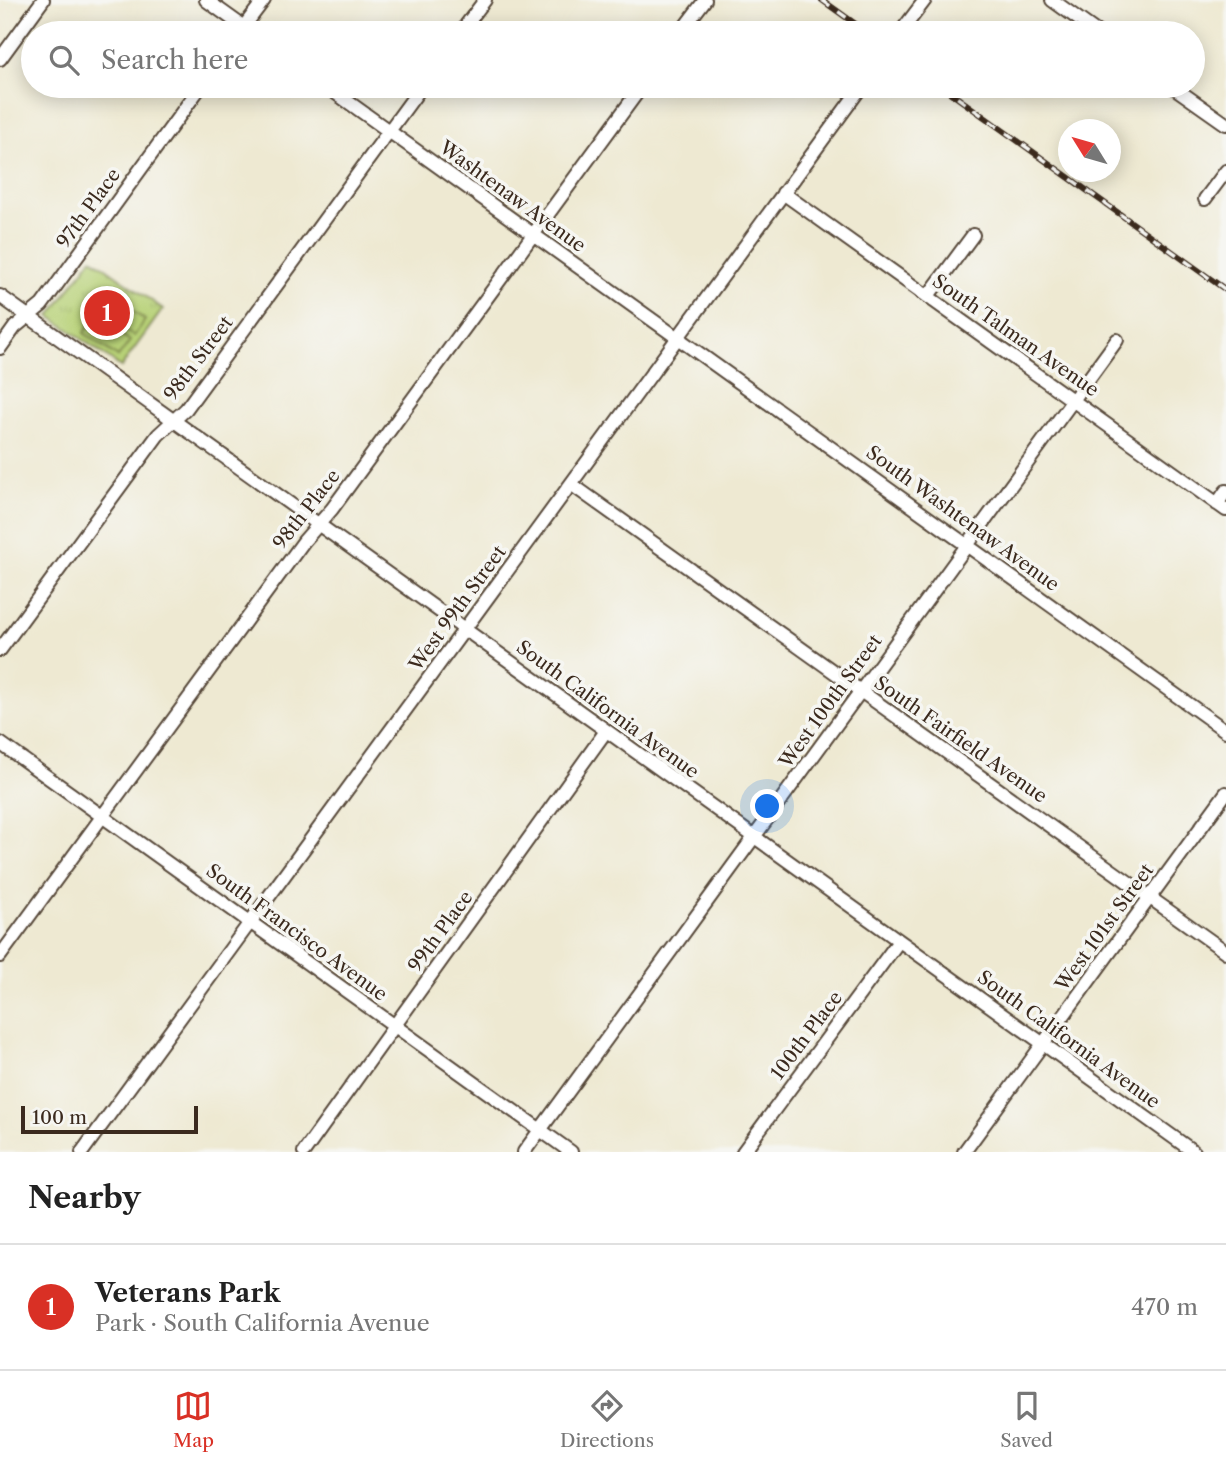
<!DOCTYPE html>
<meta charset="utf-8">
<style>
body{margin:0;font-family:"Libre Caslon Text",serif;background:#f6f6f6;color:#222}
.compass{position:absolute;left:1058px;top:119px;width:63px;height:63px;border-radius:50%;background:#fff;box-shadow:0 4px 18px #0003;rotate:307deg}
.scale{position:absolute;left:21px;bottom:18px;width:177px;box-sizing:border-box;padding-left:7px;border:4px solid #3b2a1e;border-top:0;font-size:19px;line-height:24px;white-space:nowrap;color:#3b2a1e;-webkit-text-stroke:5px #f6f6f2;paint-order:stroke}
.you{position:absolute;left:768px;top:807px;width:24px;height:24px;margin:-18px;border:5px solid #fff;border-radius:50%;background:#1a73e8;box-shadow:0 0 0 10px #1a73e833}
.badge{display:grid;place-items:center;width:46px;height:46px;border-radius:50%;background:#d93025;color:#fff;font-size:23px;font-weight:700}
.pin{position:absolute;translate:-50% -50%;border:4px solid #fff;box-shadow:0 2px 7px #0006}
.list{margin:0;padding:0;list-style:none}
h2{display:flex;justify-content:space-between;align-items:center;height:91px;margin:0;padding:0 28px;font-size:30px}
h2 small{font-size:23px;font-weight:400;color:#767676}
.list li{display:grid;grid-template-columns:46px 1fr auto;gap:21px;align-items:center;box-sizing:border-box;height:126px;padding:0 28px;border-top:2px solid #e0e0e0}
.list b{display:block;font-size:26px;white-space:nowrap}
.list p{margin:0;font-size:23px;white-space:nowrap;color:#767676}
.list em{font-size:23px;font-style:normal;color:#767676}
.icon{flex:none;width:38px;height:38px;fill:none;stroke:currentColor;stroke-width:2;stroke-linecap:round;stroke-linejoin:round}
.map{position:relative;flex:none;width:1226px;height:1152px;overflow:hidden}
.search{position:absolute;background:#fff;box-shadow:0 4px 18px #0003;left:21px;right:21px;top:21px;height:77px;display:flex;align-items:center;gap:18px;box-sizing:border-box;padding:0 24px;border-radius:38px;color:#767676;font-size:26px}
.sheet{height:217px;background:#fff}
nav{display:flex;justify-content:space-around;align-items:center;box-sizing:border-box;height:98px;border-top:2px solid #e0e0e0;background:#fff;font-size:19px;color:#767676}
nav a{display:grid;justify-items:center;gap:4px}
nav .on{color:#d93025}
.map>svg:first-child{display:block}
.grass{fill:url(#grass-tufts);stroke:#797e4a;stroke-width:2}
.garden{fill:#b7d177;stroke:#797e4a;stroke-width:2}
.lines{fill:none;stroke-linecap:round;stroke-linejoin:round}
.minor-casing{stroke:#564739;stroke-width:16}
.minor{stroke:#fff;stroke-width:12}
.rail-casing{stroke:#3b2a1e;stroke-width:6}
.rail{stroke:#f6f6f2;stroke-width:3.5;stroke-dasharray:10;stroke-linecap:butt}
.labels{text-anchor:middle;stroke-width:7;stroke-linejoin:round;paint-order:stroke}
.street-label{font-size:19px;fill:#3b2a1e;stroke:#f6f6f2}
</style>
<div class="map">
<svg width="1226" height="1152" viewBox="0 0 1226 1152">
<defs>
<pattern id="grass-tufts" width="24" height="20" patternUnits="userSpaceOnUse" patternTransform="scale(1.75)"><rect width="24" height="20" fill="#b7d177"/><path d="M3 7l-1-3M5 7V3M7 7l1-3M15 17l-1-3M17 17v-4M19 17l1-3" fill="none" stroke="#9eb466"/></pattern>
</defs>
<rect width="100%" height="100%" fill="#f6f6f2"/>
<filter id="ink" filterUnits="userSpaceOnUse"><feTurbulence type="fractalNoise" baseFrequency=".0143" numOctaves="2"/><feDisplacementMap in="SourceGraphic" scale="14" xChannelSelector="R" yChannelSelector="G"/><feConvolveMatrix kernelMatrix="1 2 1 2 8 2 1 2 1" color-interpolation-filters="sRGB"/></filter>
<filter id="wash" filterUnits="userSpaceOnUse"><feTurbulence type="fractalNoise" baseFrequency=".00686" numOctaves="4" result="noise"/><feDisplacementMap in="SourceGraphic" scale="28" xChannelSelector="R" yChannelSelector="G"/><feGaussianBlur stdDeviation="1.57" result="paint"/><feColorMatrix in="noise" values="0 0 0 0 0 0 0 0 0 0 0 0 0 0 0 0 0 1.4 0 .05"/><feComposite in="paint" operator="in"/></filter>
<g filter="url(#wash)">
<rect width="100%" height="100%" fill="#eee9d2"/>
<path class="grass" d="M92 258 163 309 121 367 50 316Z"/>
<path class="garden" d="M111 296 145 320 134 336 99 312Z
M96 317 130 341 118 357 84 333Z"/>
</g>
<g filter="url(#ink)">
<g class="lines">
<g class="minor-casing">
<path id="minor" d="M206 0 252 33
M1052 0 1098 33
M239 33 264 0
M460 33 485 0
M680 33 705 0
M900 33 925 0
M0 59 43 0
M326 86 1226 731
M1172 86 1226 124
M783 193 1226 510
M1205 199 1226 171
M0 296 1194 1152
M928 296 973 235
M0 348 15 327 42 305 201 86
M571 484 1226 952
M1217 504 1226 491
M0 650 158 435 186 409 422 86
M0 743 571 1152
M0 956 304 541 332 509 642 86
M82 1152 862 86
M304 1152 606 731
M524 1152 1117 340
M743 1152 899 941
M964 1152 1226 793"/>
</g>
<use href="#minor" class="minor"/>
<g class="rail-casing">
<path id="rail" d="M822 0 868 33
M941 86 1226 290"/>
</g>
<use href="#rail" class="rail"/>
</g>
</g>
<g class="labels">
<g class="street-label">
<text transform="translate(513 196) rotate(36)" y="7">Washtenaw Avenue</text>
<text transform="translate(88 208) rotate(-54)" y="7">97th Place</text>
<text transform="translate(1016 335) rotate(35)" y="7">South Talman Avenue</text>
<text transform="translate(198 358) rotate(-53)" y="7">98th Street</text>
<text transform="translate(306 509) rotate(-52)" y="7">98th Place</text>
<text transform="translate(963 518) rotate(36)" y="7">South Washtenaw Avenue</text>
<text transform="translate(457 608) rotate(-54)" y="7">West 99th Street</text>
<text transform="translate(830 701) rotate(-54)" y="7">West 100th Street</text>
<text transform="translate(608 709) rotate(36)" y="7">South California Avenue</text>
<text transform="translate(961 739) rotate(35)" y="7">South Fairfield Avenue</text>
<text transform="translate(1104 927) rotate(-54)" y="7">West 101st Street</text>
<text transform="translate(440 931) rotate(-54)" y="7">99th Place</text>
<text transform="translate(297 932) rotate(36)" y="7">South Francisco Avenue</text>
<text transform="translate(806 1035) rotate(-53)" y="7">100th Place</text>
<text transform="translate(1069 1039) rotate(36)" y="7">South California Avenue</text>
</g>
</g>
</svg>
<svg class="compass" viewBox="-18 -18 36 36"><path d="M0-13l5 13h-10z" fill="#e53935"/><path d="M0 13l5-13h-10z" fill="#767676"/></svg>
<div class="scale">100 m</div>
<div class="you"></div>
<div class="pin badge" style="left:107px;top:313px">1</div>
<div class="search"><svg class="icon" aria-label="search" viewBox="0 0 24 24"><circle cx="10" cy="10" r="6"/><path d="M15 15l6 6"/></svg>Search here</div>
</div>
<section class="sheet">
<h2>Nearby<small></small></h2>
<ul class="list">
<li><span class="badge">1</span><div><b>Veterans Park</b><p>Park · South California Avenue</p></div><em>470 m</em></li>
</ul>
</section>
<nav>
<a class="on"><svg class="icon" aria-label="map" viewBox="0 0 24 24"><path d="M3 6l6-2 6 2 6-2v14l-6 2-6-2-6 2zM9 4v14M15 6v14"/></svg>Map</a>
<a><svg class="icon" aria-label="directions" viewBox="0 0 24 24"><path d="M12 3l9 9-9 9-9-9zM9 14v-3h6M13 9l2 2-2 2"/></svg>Directions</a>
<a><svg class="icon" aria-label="saved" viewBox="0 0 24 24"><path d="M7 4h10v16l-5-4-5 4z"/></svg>Saved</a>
</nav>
